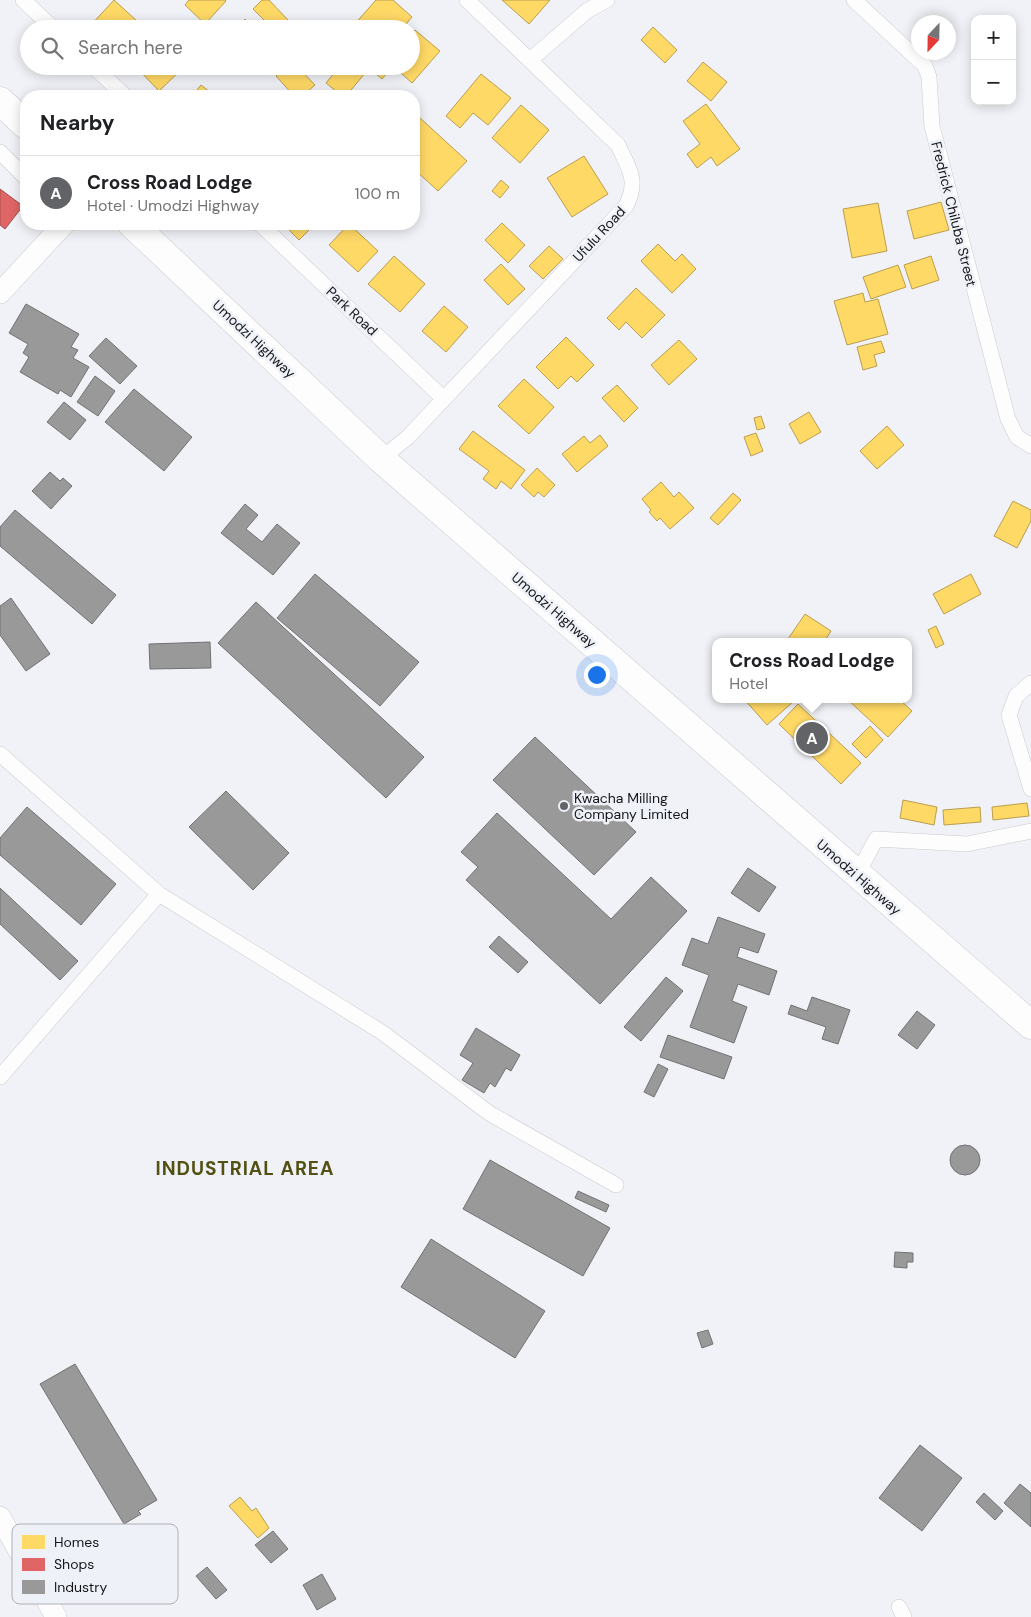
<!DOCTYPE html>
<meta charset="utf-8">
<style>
body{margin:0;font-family:"DM Sans",sans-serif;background:#f2f2f2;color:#202124}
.controls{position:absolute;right:15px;top:15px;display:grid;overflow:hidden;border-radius:10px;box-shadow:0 2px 12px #0003}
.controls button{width:45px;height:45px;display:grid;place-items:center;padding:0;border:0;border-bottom:1px solid #e0e0e0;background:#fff;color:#202124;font:25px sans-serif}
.compass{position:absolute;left:911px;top:15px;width:45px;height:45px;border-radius:50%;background:#fff;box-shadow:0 2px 12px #0003;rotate:202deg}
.you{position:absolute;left:596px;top:674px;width:18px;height:18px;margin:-12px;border:4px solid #fff;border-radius:50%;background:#1a73e8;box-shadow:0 0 0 8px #1a73e833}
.badge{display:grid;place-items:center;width:32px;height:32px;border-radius:50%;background:#626366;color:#fff;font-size:16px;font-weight:700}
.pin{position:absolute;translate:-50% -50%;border:2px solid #fff;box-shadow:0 1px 5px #0006}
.popup{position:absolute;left:712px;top:638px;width:200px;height:65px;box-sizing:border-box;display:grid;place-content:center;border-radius:10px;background:#fff;filter:drop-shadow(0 1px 4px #0005);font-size:16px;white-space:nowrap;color:#757577}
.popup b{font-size:19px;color:#202124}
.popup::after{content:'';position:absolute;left:50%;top:100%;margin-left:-10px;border:10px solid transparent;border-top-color:#fff}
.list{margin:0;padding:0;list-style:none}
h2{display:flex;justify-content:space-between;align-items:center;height:65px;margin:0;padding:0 20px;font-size:21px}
h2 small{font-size:16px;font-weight:400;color:#757577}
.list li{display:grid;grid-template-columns:32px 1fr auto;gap:15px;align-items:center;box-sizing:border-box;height:75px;padding:0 20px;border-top:1px solid #e0e0e0}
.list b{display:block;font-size:19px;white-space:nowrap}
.list p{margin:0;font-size:16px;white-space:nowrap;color:#757577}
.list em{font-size:16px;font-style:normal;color:#757577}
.icon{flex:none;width:28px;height:28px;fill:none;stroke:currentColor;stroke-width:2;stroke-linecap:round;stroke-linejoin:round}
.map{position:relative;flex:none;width:1031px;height:1617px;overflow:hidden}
.search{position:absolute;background:#fff;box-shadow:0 2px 12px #0003;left:20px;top:20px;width:400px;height:55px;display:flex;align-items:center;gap:12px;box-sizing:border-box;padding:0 18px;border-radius:28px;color:#757577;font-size:19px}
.panel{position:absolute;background:#fff;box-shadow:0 2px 12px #0003;left:20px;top:90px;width:400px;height:140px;border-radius:20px}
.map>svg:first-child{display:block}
.homes{fill:#ffd966;stroke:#b99e4f}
.shops{fill:#e06666;stroke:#a34e4f}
.industry{fill:#999;stroke:#717272}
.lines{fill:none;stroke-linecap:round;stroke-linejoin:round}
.street-casing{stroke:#c9cace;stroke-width:16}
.secondary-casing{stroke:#c9cace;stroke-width:22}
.highway-casing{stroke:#c9cace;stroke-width:29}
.street{stroke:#fdfdfe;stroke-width:15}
.secondary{stroke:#fdfdfe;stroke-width:21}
.highway{stroke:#fdfdfe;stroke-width:28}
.poi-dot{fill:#626366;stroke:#eff1f9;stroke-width:2}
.labels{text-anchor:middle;stroke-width:5;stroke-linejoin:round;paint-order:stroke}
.street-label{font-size:14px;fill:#151618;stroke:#eff1f9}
.poi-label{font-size:14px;fill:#151618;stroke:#eff1f9;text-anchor:start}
.district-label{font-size:19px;font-weight:bold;letter-spacing:1px;fill:#535012;stroke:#eff1f9}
.key{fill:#eff1f9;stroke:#aeafb6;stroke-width:1}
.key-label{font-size:14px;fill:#151618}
</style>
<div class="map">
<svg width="1031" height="1617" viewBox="0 0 1031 1617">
<rect width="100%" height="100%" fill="#f1f2f7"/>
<path class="homes" d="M114 0 137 21 130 29H91L89 27Z
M189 0H225L226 1 205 24 185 5Z
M262 0H269L288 20 279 29H273L253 9Z
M376 0H393L412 17 402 29H357L353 26Z
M502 0H550L529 24Z
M245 19 255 29H237Z
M653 27 677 50 665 63 641 40Z
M415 30 440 51 412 83 393 66 382 79 376 74 383 66H411V34Z
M703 62 727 82 711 101 687 81Z
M135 66H180L182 69 159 91Z
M288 66H297L315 85 302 96H294L276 76Z
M306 66H323L315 75Z
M340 66H371L346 96H342L326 83Z
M481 74 511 98 488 125 473 113 460 128 446 116Z
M201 85 215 96H192Z
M706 104 740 149 717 166 711 157 697 168 687 154 700 144 683 121Z
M521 105 549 130 520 163 492 138Z
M419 117 467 161 438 191 414 169V122Z
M584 156 608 194 572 217 547 178Z
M501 180 509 187 500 198 492 191Z
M941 202 949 230 914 239 907 211Z
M878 203 887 251 852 258 843 209Z
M502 223 525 245 508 263 485 240Z
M283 224H315L299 240Z
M349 224 378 251 358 272 329 245Z
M658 244 675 261 682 254 696 269 672 293 641 261Z
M549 246 563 259 543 279 529 266Z
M394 256 425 284 400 312 368 284Z
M931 256 939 280 912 289 904 265Z
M501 264 525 289 508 305 484 280Z
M898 265 906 287 871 299 863 277Z
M636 288 665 315 642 338 626 322 619 330 607 318Z
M863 293 865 302 878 299 888 334 847 345 834 301Z
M444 306 468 327 446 352 422 331Z
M566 337 594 365 577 382 571 376 558 389 536 367Z
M679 340 697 359 669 385 651 365Z
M881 341 885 352 874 355 877 366 863 370 857 347Z
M524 379 554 407 529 434 498 406Z
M617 385 638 408 624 422 602 398Z
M809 412 821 432 800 444 789 424Z
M761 416 765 428 757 430 754 418Z
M887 426 904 445 877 469 860 451Z
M473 431 525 470 511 489 501 481 496 489 483 479 489 471 459 449Z
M756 433 763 451 751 456 744 437Z
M600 435 608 446 577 472 562 454 584 436 590 443Z
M537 468 555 485 544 497 538 492 534 497 521 485Z
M661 482 674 497 679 492 694 508 670 529 660 518 657 521 649 512 651 510 642 499Z
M733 493 741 500 718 525 710 518Z
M1013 501 1031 510V521L1017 548 994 536Z
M971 574 981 594 944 614 933 594Z
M805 614 831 631 824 642H786Z
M936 626 944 644 936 648 928 630Z
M744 699H793L794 701 767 725Z
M847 699H899L912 711 888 737Z
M798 704 861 763 841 784 779 724Z
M870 726 883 740 866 758 852 744Z
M903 800 937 807 934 825 900 818Z
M1027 803 1029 816 993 820 992 807Z
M980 807 981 822 944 825 943 810Z
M240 1497 252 1511 256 1508 269 1528 258 1538 229 1506Z"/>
<path class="shops" d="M0 189 23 206 5 229 0 225Z"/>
<path class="industry" d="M26 304 79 334 71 347 78 350 73 358 89 367 71 397 60 390 58 394 20 372 29 357 23 353 28 344 9 333Z
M106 338 137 366 120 384 89 356Z
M95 376 115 391 98 416 77 402Z
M134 389 192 437 164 471 105 422Z
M64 402 86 420 70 440 47 422Z
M50 472 60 481 63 478 72 486 51 509 32 491Z
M245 504 258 515 246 529 262 542 277 524 300 543 273 575 221 533Z
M15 510 116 595 92 624 0 546V527Z
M315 574 419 662 380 706 277 618Z
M11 598 50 654 26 671 0 635V606Z
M256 602 424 757 386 798 218 643Z
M210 642 211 668 150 669 149 644Z
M535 737 636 832 594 875 493 780Z
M226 791 289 853 253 890 189 827Z
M27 807 116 884 81 925 0 855V838Z
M497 813 611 919 651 877 687 911 600 1004 466 880 478 867 461 852Z
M748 868 776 887 759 912 731 893Z
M0 888 78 961 60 980 0 924Z
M718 917 765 934 758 953 740 947 737 957 777 971 769 995 738 984 732 1001 747 1007 734 1043 690 1027 709 975 682 965 692 938 708 944Z
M499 936 528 962 518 973 489 947Z
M666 977 683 991 641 1041 624 1027Z
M812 997 850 1010 838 1044 822 1039 826 1027 788 1014 791 1005 807 1011Z
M917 1011 935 1025 917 1049 898 1035Z
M476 1028 520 1055 511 1071 506 1068 495 1087 490 1083 484 1093 462 1080 473 1063 460 1055Z
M668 1035 732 1057 724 1079 660 1057Z
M658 1064 668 1069 654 1097 644 1092Z
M950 1160a15 15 0 1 1 30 0a15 15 0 1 1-30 0Z
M490 1160 610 1228 583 1276 463 1209Z
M578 1191 609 1205 606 1212 575 1198Z
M431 1239 545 1311 515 1358 401 1287Z
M895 1252 913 1253V1262H907V1268L894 1267Z
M708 1330 713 1344 702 1348 697 1333Z
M75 1364 157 1500 138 1511 141 1514 124 1524 40 1384Z
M920 1445 962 1478 922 1531 879 1498Z
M1020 1484 1031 1493V1527L1004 1503Z
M984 1493 1003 1511 995 1520 976 1502Z
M273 1531 288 1549 271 1563 255 1545Z
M207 1567 227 1590 216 1599 196 1576Z
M322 1574 336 1599 317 1610 303 1585Z"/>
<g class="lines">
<g class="street-casing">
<path id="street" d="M23 0 54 29
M854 0 925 66 929 77 932 126 1008 419 1017 437 1031 446
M530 60 588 10 607 0
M93 66 125 96
M0 152 26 178
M260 224 444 399
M381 459 408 437 626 206C639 180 629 169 618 145L467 0
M1031 683 1016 696 1009 715 1031 789
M0 754 159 894 383 1033 489 1113 616 1185
M857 875 876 839 967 844 1031 831
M0 1077 159 894
M899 1607 904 1617"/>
</g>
<g class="secondary-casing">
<path id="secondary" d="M0 293 64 224
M0 1517 56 1617"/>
</g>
<g class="highway-casing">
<path id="highway" d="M0 101 26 125
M132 224 381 459 1031 1025"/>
</g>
<use href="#street" class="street"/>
<use href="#secondary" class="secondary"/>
<use href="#highway" class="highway"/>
</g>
<circle class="poi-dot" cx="564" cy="806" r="5"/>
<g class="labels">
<g class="street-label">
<text transform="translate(954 214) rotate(76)" y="5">Fredrick Chiluba Street</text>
<text transform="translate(599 234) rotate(-47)" y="5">Ufulu Road</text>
<text transform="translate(352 311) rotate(43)" y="5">Park Road</text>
<text transform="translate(254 339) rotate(43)" y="5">Umodzi Highway</text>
<text transform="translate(554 610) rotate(41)" y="5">Umodzi Highway</text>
<text transform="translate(859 877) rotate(41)" y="5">Umodzi Highway</text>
</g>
<g class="poi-label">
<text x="574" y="803">Kwacha Milling<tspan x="574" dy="16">Company Limited</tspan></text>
</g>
<g class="district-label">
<text x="245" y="1175">INDUSTRIAL AREA</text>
</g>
</g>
<rect x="12" y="1524" width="166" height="80" rx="8" class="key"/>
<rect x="22" y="1535" width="23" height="14" fill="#ffd966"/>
<rect x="22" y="1558" width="23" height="13" fill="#e06666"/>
<rect x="22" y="1580" width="23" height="14" fill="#999"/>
<g class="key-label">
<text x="54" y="1547">Homes</text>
<text x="54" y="1569">Shops</text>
<text x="54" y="1592">Industry</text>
</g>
</svg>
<div class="controls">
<button>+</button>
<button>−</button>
</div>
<svg class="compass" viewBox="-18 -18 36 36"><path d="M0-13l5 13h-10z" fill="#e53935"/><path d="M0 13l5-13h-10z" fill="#757577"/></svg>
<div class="you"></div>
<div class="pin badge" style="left:812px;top:738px">A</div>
<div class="popup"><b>Cross Road Lodge</b>Hotel</div>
<div class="search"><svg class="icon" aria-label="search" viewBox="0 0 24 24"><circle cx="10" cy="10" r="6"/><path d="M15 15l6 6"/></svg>Search here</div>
<section class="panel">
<h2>Nearby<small></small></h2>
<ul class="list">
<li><span class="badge">A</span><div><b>Cross Road Lodge</b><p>Hotel · Umodzi Highway</p></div><em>100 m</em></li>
</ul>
</section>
</div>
